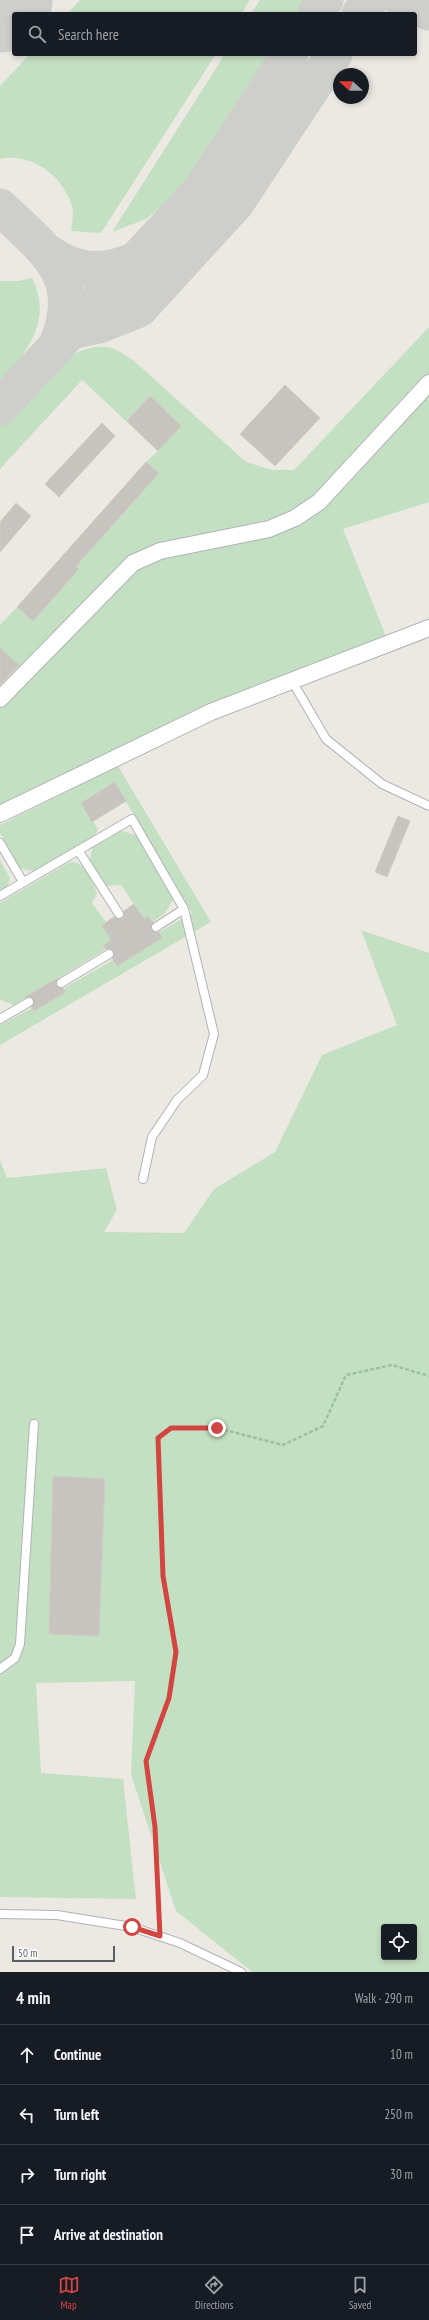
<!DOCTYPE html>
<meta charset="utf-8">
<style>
body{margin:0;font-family:"PT Sans Narrow",sans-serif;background:#242831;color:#f1f3f6}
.controls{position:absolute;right:12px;bottom:12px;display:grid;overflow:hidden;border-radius:4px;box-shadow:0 2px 6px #0003}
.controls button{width:36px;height:36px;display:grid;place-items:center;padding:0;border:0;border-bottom:1px solid #363941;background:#171b24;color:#f1f3f6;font:20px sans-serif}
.compass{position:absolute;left:333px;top:68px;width:36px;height:36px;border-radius:50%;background:#171b24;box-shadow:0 2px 6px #0003;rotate:291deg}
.scale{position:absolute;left:12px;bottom:10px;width:103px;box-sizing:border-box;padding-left:4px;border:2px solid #5b5e62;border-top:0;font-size:11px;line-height:14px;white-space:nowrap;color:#5b5e62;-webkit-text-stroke:3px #fff;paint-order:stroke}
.stop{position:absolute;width:12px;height:12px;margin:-9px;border:3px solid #d34541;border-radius:50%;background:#fff}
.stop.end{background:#d34541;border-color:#fff;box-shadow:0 1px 4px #0008}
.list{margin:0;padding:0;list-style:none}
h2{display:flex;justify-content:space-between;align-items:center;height:52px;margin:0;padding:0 16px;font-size:17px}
h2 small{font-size:13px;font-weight:400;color:#9ea1a6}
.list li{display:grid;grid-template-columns:26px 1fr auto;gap:12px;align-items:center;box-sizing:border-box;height:60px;padding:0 16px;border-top:1px solid #363941}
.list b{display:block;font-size:15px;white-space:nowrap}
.list em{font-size:13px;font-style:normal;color:#9ea1a6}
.icon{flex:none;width:22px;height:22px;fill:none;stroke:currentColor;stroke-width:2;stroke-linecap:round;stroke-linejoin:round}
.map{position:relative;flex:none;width:429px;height:1972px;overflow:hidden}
.search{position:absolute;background:#171b24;box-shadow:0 2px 6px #0003;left:12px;right:12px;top:12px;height:44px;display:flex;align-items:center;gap:10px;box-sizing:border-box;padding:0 14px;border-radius:4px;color:#9ea1a6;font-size:15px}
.sheet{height:292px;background:#171b24}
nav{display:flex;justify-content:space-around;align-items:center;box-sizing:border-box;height:56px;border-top:1px solid #363941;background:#171b24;font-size:11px;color:#9ea1a6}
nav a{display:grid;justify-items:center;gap:2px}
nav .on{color:#d34541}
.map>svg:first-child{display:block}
.green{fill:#c4e0c2;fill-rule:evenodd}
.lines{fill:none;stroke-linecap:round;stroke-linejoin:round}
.taxiway{stroke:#cececa;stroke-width:37}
.runway{stroke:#cececa;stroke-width:93}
.building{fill:#c7c4c0;stroke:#d0cbc2}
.service-casing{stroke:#b0b3b6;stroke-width:10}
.minor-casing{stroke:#b0b3b6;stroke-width:18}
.path{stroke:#9cc1a5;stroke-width:2.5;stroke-dasharray:4 2;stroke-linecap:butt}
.service{stroke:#fff;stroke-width:8}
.minor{stroke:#fff;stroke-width:16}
.route{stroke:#d34541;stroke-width:5}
</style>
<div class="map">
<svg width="429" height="1972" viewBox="0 0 429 1972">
<rect width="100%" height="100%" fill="#ece9e3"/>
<path class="green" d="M80 0H250L241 14H67Z
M260 0H305L296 14H251Z
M30 54H216L101 233 71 231C72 223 74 214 72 206 63 176 31 152 0 159V86Z
M225 54H270L194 171 172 198 146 219 112 232Z
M32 278C53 320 28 352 0 382V281H19Z
M429 327V502L343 529 389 644 211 712 0 814V686L19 665 0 648V625L17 607 33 621 79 569 63 555 72 545 85 556 159 473 146 462 158 451 82 380 0 469V426C26 397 68 337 112 348 119 350 127 357 133 360L246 462 272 470H294Z
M118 766 211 922 0 1045V1025L32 1008 34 1011 66 992 64 988 113 960 117 966 162 938 159 932 192 913 115 783 81 803 98 829 95 836 35 872 19 868 0 833V825Z
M121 831 136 835 173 900 165 913 153 922 149 916 144 919 121 885 107 886 90 861 92 848Z
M0 860 10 878 7 888 0 892Z
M74 862C86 865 93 882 97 893L92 903 106 922 102 925 111 940 104 945 106 949 14 1005 0 1000V903L68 863Z
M361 930 429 953V1972H252L176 1911 131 1775 135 1681 36 1683 41 1773 123 1779 136 1899 0 1897V1160L7 1178 106 1168 117 1210 104 1232 184 1233 214 1189 275 1152 322 1055 397 1025ZM384 1927H414V1957H384Z"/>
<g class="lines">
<path class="taxiway" d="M402 0 429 12
M316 14 325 0
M360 14 370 0
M0 207C47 252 86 276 56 347
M47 252C76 273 105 275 137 259
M71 331 99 325 139 309 236 203 334 54
M0 407 201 190 290 54"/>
<path class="runway" d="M0 6 6 0"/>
</g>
<path class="building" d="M285 385 320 418 275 466 240 434Z
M150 396 181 426 158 451 127 421Z
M102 423 115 436 59 497 45 484Z
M146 462 159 473 76 566 79 569 33 621 17 607Z
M16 503 31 516 0 552V522Z
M0 648 19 665 0 685Z
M115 782 126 801 92 822 81 803Z
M398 816 410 821 387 877 375 872Z
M134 904 144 919 148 916 153 922 151 930 159 932 162 938 117 966 112 958 113 951 106 949 104 945 111 940 102 925 114 917 122 919 124 916V911Z
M58 978 56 985 63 988 66 992 34 1011 31 1007 34 1000 25 997Z
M53 1476 105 1479 99 1636 49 1634Z"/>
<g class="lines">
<g class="service-casing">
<path id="service" d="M292 681 326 739 382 784 429 806
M0 843 23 882
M78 850 119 914
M0 896 132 819 184 909 156 927
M61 983 109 954
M0 1019 29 1002
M143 1179 152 1137 177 1100 203 1075 214 1034 184 909
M0 1669 15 1658 20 1644 34 1424
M0 1914 57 1915 132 1927 180 1943 241 1972"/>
</g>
<g class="minor-casing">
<path id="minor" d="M0 699 133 563 160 551 269 529 295 518 319 502 429 383
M0 814 211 712 429 628"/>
</g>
<path class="path" d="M159 1926 155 1827 146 1761 169 1698 176 1653 163 1576 158 1438 171 1428H217L283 1445 323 1426 346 1375 392 1365 429 1376"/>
<use href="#service" class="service"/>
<use href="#minor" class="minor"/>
</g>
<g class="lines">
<path class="route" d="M132 1927 160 1936 155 1827 146 1761 169 1698 176 1652 163 1576 158 1438 171 1428H217"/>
</g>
</svg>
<div class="controls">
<button><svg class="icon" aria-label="locate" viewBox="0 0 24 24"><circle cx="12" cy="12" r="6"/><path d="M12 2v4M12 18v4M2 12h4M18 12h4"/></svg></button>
</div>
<svg class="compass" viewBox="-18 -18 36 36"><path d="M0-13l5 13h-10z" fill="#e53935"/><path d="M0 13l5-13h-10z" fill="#9ea1a6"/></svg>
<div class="scale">50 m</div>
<div class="stop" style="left:132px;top:1927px"></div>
<div class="stop end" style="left:217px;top:1428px"></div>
<div class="search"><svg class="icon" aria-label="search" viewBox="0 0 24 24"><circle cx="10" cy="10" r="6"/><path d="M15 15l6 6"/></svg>Search here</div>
</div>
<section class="sheet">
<h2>4 min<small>Walk · 290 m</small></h2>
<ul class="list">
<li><svg class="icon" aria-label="ahead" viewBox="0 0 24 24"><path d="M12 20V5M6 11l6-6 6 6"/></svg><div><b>Continue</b></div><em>10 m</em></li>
<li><svg class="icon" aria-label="left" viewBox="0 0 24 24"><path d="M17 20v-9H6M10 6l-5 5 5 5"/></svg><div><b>Turn left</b></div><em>250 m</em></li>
<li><svg class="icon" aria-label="right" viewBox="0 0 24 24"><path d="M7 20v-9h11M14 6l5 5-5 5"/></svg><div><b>Turn right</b></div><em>30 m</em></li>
<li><svg class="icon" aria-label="arrive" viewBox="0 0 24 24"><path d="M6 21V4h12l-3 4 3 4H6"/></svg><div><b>Arrive at destination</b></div></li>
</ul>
</section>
<nav>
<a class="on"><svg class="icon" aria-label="map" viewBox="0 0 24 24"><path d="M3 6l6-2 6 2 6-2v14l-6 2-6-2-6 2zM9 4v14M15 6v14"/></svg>Map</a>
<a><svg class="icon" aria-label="directions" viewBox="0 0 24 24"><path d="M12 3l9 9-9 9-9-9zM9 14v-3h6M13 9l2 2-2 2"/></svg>Directions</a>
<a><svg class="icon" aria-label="saved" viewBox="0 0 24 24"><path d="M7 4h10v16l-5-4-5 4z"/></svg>Saved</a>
</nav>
